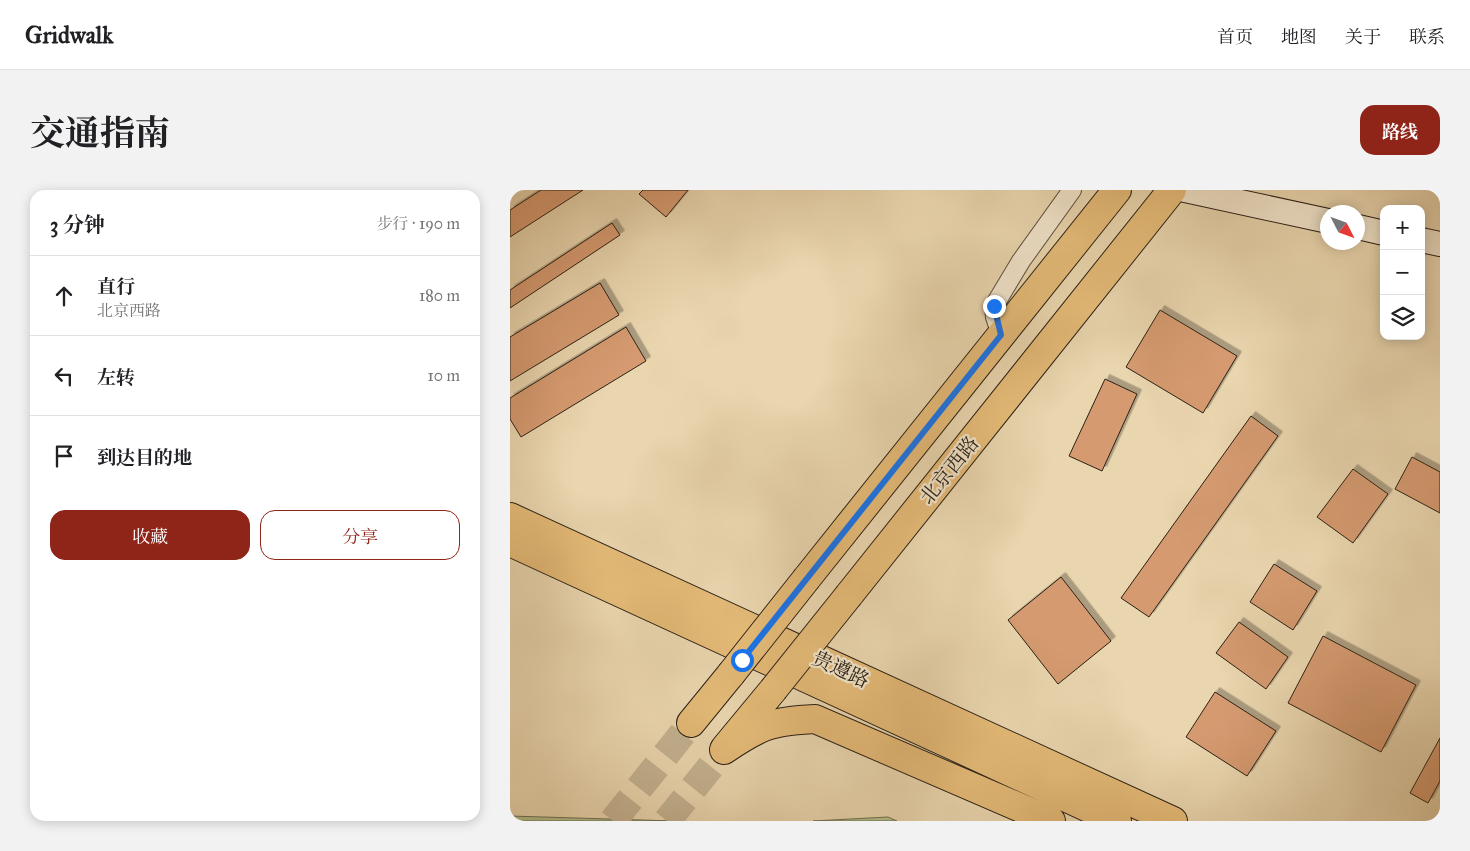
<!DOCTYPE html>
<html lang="zh">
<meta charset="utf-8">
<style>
body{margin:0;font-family:"IM FELL Great Primer","Noto Serif SC",serif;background:#f2f2f2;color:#202124}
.controls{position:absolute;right:15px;top:15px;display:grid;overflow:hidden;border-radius:10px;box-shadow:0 2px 12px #0003}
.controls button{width:45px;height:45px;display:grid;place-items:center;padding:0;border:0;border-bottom:1px solid #e0e0e0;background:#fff;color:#202124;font:25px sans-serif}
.compass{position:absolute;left:810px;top:15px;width:45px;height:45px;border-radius:50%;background:#fff;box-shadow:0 2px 12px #0003;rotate:132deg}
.stop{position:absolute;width:15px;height:15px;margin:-11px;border:4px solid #1a73e8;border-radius:50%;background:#fff}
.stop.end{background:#1a73e8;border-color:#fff;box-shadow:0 1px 5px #0008}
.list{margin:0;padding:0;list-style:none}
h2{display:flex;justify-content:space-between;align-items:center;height:65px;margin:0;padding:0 20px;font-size:21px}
h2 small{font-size:16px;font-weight:400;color:#757577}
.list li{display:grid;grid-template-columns:32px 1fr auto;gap:15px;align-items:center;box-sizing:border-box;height:80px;padding:0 20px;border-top:1px solid #e0e0e0}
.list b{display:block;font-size:19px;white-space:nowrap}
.list p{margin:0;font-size:16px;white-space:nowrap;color:#757577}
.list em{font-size:16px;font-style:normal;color:#757577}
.actions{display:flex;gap:10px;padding:15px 20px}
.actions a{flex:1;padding:11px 0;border:1px solid #8f2418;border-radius:15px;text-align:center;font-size:18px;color:#8f2418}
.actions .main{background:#8f2418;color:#fff}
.icon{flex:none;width:28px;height:28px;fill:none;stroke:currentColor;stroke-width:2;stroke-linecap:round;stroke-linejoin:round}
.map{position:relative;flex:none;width:930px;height:631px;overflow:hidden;border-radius:15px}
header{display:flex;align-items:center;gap:30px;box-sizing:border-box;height:70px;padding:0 25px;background:#fff;border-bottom:1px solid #e0e0e0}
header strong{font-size:24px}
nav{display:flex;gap:28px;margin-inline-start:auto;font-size:18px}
.intro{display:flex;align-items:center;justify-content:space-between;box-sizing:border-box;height:120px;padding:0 30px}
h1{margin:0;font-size:35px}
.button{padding:12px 22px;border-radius:15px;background:#8f2418;color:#fff;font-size:18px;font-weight:700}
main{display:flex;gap:30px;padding:0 30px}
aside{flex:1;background:#fff;border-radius:15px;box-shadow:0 2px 12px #0003}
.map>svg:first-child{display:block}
.green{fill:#b3be8e;stroke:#6f7052}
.building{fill:#d59a6f;stroke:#2b2117;filter:url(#shadow)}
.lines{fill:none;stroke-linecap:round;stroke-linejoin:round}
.primary-tunnel{stroke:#c3b190;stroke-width:28;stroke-dasharray:28 14;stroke-linecap:butt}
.street-casing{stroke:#5a4e3d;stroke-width:20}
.secondary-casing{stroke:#2b2117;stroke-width:26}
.primary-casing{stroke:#2b2117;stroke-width:30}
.highway-casing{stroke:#2b2117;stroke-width:30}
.street{stroke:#f1e4ca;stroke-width:18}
.secondary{stroke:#f1e4ca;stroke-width:24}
.primary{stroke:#e4ba77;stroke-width:28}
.highway{stroke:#e4ba77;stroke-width:28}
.primary-bridge-casing{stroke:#2b2117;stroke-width:30;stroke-linecap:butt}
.primary-bridge{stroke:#e4ba77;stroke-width:28}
.route{stroke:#1a73e8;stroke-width:6}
.labels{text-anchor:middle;stroke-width:4.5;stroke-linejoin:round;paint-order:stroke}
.street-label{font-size:20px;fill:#2b2117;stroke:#f1e4ca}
</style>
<header>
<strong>Gridwalk</strong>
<nav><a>首页</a><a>地图</a><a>关于</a><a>联系</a></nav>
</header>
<div class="intro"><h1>交通指南</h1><a class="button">路线</a></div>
<main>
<aside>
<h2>3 分钟<small>步行 · 190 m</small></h2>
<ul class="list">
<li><svg class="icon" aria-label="ahead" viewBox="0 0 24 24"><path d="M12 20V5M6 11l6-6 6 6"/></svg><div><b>直行</b><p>北京西路</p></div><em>180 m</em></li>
<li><svg class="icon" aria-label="left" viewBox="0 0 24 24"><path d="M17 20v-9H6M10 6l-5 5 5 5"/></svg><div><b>左转</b></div><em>10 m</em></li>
<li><svg class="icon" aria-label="arrive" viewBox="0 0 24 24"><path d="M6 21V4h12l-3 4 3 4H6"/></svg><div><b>到达目的地</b></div></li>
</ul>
<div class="actions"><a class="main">收藏</a><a>分享</a></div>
</aside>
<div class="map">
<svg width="930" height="631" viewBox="0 0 930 631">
<defs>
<filter id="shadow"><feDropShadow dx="4.5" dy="-4.5" stdDeviation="0" flood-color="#0004"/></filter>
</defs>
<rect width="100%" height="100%" fill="#e9d5ae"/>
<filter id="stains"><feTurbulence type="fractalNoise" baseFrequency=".004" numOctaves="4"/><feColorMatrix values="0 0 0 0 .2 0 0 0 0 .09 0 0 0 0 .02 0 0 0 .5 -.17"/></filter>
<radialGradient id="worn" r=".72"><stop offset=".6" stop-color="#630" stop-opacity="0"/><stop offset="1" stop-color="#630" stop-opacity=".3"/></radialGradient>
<path class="green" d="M0 626 164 631H0Z
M378 627 387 631H303Z"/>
<path class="building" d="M31 0H73L0 47V20Z
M133 0H178L156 27 129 4Z
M102 33 110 45 0 118V100Z
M90 93 109 125 0 191V147Z
M650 120 727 166 693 223 616 177Z
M116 137 136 171 11 247 0 229V208Z
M595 189 627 204 592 281 559 266Z
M741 226 768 246 639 427 611 408Z
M902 267 930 282V323L885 299Z
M843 279 878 304 843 353 807 327Z
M764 374 807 401 783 440 740 412Z
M551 387 601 451 548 494 498 430Z
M729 432 778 467 756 499 706 463Z
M813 446 906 495 871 562 778 513Z
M705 502 766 541 737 586 676 547Z
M930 548V591L918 613 900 603Z"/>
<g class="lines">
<path class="primary-tunnel" d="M103 631 181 533
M157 631 214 560"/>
<g class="street-casing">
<path id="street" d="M491 145 485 127 484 116 511 71 562 0"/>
</g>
<g class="secondary-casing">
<path id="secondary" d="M675 0 818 31
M848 37 874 43
M911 50 930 54"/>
</g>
<g class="primary-casing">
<path id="primary" d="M297 388 607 0
M339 405 662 0
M181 533 221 484
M215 558 263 500"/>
</g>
<g class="highway-casing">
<path id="highway" d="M0 327 663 631
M0 352 607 631
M214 560C251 535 262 531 305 529L541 631"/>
</g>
<use href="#street" class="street"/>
<use href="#secondary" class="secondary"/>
<use href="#primary" class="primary"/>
<use href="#highway" class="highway"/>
<g class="primary-bridge-casing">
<path id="primary-bridge" d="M221 484 297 388
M263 500 339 405"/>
</g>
<use href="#primary-bridge" class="primary-bridge"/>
</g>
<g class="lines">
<path class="route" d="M232 470 491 145 484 116"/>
</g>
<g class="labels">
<g class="street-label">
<text transform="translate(439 280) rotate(-51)" y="7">北京西路</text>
<text transform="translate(331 479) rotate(25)" y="7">贵遵路</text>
</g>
</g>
<rect width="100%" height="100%" filter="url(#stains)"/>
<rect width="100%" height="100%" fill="url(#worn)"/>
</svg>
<div class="controls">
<button>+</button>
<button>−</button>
<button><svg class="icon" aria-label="layers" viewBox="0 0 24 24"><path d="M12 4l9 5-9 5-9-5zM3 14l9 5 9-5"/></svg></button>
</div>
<svg class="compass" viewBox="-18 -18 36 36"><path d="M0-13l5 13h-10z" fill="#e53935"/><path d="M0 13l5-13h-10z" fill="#757577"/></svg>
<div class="stop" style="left:232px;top:470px"></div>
<div class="stop end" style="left:484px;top:116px"></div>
</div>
</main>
